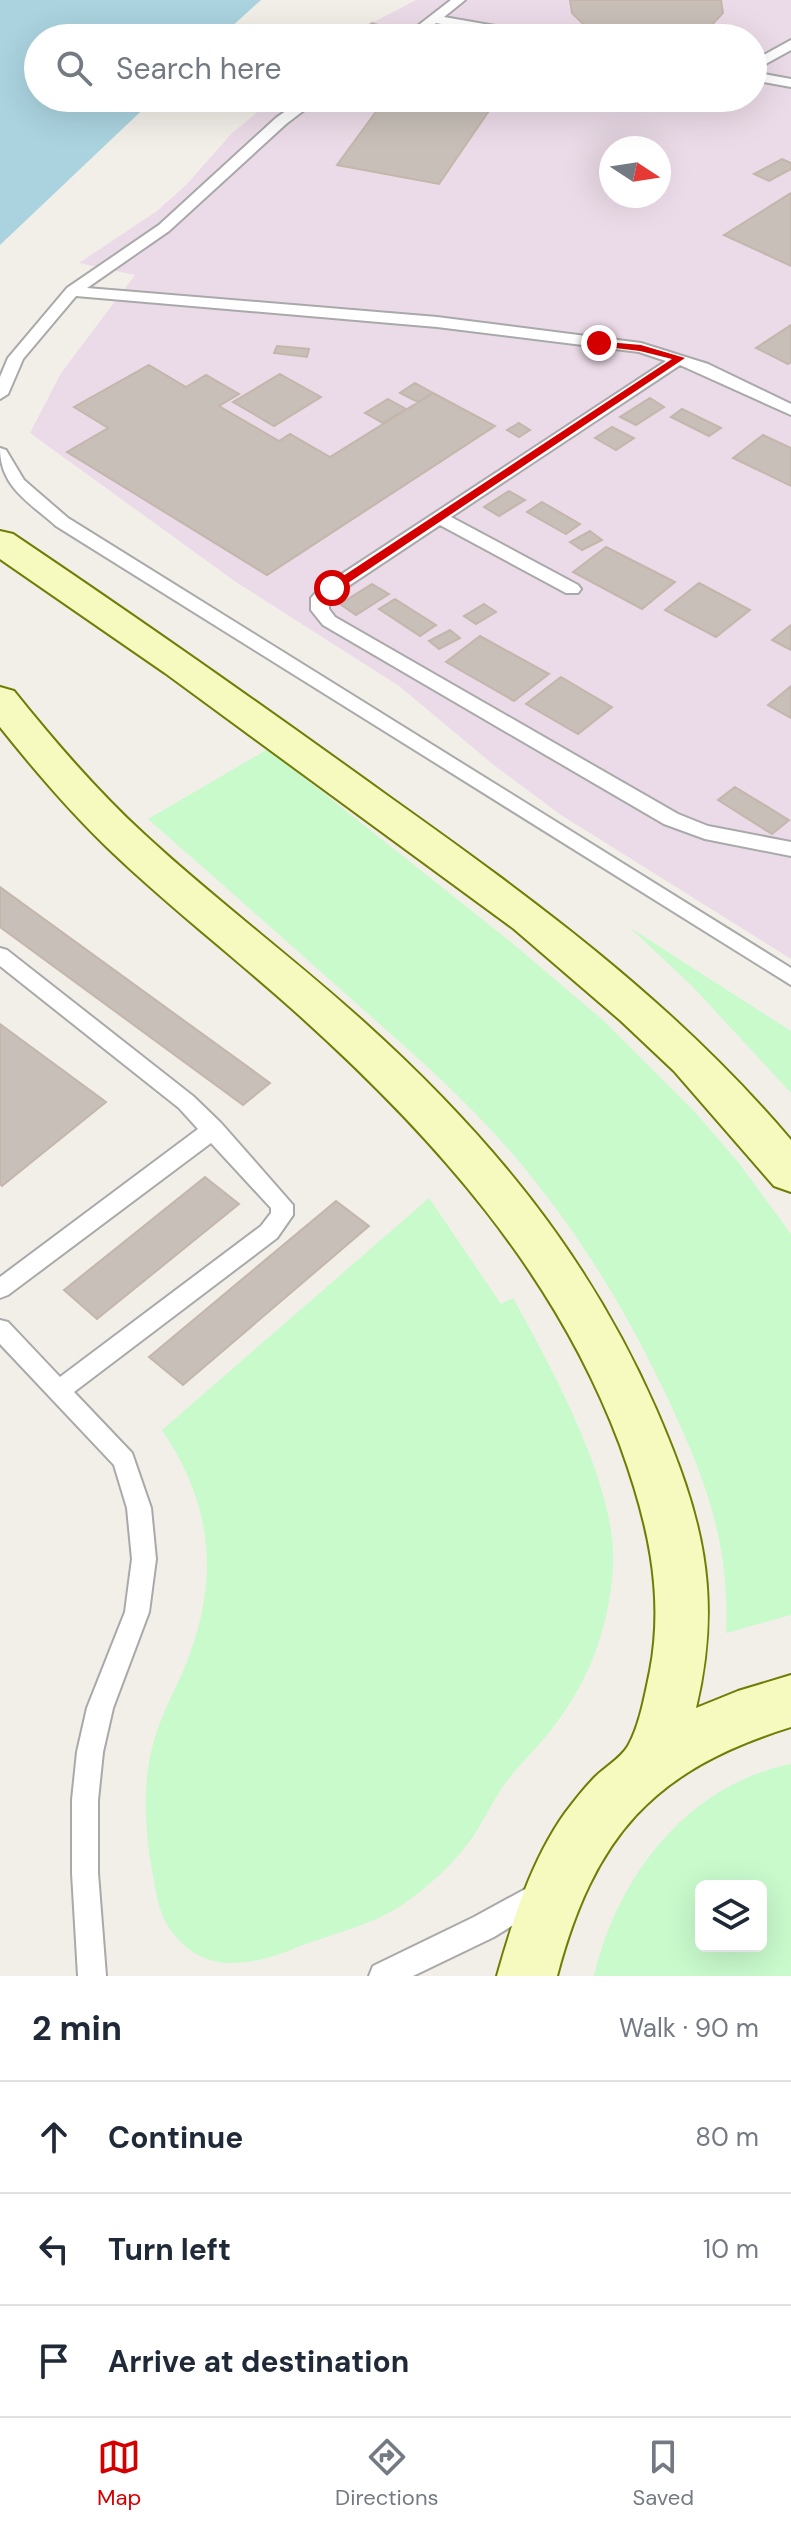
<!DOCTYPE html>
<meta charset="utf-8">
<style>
body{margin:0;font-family:"DM Sans",sans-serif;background:#f6f6f7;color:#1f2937}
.controls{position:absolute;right:24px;bottom:24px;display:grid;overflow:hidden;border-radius:12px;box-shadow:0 8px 32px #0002}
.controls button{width:72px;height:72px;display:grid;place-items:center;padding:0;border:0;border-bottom:2px solid #e0e1e3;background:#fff;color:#1f2937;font:40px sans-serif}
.compass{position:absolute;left:599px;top:136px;width:72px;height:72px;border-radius:50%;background:#fff;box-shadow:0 8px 32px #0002;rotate:102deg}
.stop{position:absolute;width:24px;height:24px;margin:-18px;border:6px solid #d40000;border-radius:50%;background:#fff}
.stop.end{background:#d40000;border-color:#fff;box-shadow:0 2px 8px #0008}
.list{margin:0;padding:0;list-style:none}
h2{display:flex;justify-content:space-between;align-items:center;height:104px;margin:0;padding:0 32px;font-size:34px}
h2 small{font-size:26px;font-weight:400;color:#747a83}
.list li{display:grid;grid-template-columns:52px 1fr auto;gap:24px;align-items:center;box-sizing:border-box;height:112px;padding:0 32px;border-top:2px solid #e0e1e3}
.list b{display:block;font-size:30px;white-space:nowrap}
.list em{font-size:26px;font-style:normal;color:#747a83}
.icon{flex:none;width:44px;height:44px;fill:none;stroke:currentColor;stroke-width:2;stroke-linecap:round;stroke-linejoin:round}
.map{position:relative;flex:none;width:791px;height:1976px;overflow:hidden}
.search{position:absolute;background:#fff;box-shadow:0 8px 32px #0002;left:24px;right:24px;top:24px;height:88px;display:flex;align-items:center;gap:20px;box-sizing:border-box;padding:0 28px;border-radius:44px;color:#747a83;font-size:30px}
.sheet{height:440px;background:#fff}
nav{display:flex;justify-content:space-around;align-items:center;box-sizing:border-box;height:112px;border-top:2px solid #e0e1e3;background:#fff;font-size:22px;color:#747a83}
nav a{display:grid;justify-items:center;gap:4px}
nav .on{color:#d40000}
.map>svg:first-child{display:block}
.industrial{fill:#ebdbe8;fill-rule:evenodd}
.park{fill:#c8facc;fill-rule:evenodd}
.water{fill:#aad3df}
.building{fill:#c7bfb8;stroke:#c4b6ab;stroke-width:2}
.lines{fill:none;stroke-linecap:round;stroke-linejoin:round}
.lane-casing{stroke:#a9a9a9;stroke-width:4}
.secondary-casing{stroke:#707d05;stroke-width:4}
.lane{fill:#fff;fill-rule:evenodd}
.secondary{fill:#f7fabf;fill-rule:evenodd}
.route{fill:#d40000}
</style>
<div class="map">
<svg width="791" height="1976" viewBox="0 0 791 1976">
<rect width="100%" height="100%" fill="#f2efe9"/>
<path class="industrial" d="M416 0H791V959L561 815 495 766 399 686 236 582 30 433 61 373 135 275 79 263 157 211 187 184 232 133 275 98H753V38H343ZM611 148H659V196H611Z"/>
<path class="park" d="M268 749 511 942 605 1022 695 1112 738 1162 791 1234V1615L726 1633C730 1544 706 1481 669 1401 627 1311 575 1226 510 1151 461 1094 404 1046 348 996 282 937 215 878 148 819Z
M629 927 791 1031V1093L692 986Z
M429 1198 501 1304 513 1298C551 1367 618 1487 613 1567 609 1631 587 1687 546 1736 533 1752 519 1765 507 1781 493 1799 485 1820 472 1838 455 1862 432 1883 409 1900 374 1926 332 1933 293 1949 253 1965 208 1974 177 1938 158 1917 157 1896 152 1870 145 1830 142 1784 153 1744 160 1717 173 1694 184 1669 220 1582 214 1507 162 1430Z
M791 1764V1976H594C617 1878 686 1785 791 1764ZM761 1886V1946H701V1886Z"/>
<path class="water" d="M0 0H261L219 38H38V98H155L0 245Z"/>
<path class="building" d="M570 0H721L723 13 706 31 690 38H616L583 24 572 13Z
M372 23 384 27 368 38H351Z
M386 98H472L495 102 439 184 337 165Z
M782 159 791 163V169L769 181 754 174Z
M791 193V266L724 235Z
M791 325V362L788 364 756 348Z
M277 346 309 349 307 357 274 353Z
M149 365 186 387 206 375 239 394 219 406 279 441 290 434 330 457 433 393 495 426 267 575 67 452 108 428 74 407Z
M280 374 321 397 274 426 233 402Z
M415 383 433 393 418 402 400 393Z
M650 398 664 407 636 425 620 417Z
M388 399 406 409 383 423 365 413Z
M682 409 721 428 709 436 671 417Z
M519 423 530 430 519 437 507 430Z
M612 427 634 438 616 450 595 438Z
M763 435 791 448V486L733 458Z
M509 491 525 500 499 516 484 507Z
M542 502 580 524 566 534 527 512Z
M590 531 602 540 582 550 570 542Z
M606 547 675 582 642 609 573 572Z
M699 583 750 610 716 637 665 610Z
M372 584 389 594 356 615 340 604Z
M395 599 436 625 420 636 379 609Z
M484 604 496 612 476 624 464 616Z
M791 625V650L772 640Z
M450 630 460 638 439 649 429 641Z
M480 636 549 674 514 701 446 662Z
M561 677 612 707 578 734 526 704Z
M791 686V718L768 705Z
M735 787 789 820 772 834 718 800Z
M0 887 270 1083 243 1105 0 927Z
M0 1024 106 1102 2 1186 0 1184Z
M205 1177 239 1204 97 1319 64 1290Z
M336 1201 369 1226 183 1385 149 1357Z"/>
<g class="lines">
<g class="lane-casing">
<path id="lane" d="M451 0H465L444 17 542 34 548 38H520L436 23 416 38H402Z
M791 40V50L753 71V61Z
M753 72 791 79V87L753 80Z
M304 98H320L286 124 169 231 87 288 437 317 641 343 708 364 791 404V415L680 365 451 517 578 585 581 589 578 593H566L440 525 329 599V609L335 617 678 814 708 826 791 842V856L705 839 664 824 323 625 311 610V598L319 589 666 361 639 352 437 327 76 296 23 359 8 394 0 399V377L8 358 67 288 159 225 276 118Z
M0 448 6 450 24 480 68 518 791 968V985L56 526C29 502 0 487 0 448Z
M0 948 7 950 193 1096 221 1123 293 1205V1215L277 1238 74 1392 132 1453 151 1508 156 1559 149 1612 113 1708 103 1752 98 1800V1873L106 1976H78L72 1873V1800L77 1752 87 1708 125 1612 132 1559 127 1508 114 1465 0 1344V1320L8 1322 60 1377 261 1226 271 1213V1208L211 1143 8 1295 0 1298V1277L198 1129 179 1108 0 966Z
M540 1881 549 1885 553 1894 549 1903 494 1937 413 1976H369L373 1966 474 1917Z"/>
</g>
<g class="secondary-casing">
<path id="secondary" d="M0 531 13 534C141 620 266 708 391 798 537 902 674 1002 791 1140V1192L774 1186 674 1071 621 1021 514 929 165 673 0 559Z
M0 687 14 691C54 741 96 790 144 834 214 899 292 957 364 1022 489 1135 588 1254 656 1409 702 1515 723 1594 696 1708L738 1691 791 1675V1727C652 1770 594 1837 557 1976H497C513 1920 531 1861 565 1813 574 1801 584 1788 595 1777 605 1767 621 1758 628 1746 640 1725 645 1694 650 1671 665 1593 647 1519 620 1445 555 1272 435 1138 300 1016 239 961 173 910 113 853 72 814 35 771 0 727Z"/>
</g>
<use href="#lane" class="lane"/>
<use href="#secondary" class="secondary"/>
</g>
<path class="route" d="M596 341 641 345 685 358 336 591H328V586L672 359 640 351 599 346Z"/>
</svg>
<div class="controls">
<button><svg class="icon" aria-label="layers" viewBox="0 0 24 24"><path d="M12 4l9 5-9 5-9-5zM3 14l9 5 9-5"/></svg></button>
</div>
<svg class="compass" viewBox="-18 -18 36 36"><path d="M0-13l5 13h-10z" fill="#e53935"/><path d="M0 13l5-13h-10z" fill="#747a83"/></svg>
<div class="stop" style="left:332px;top:588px"></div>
<div class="stop end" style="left:599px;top:343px"></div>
<div class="search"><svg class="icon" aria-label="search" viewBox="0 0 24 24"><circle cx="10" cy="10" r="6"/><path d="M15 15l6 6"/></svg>Search here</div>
</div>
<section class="sheet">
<h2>2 min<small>Walk · 90 m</small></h2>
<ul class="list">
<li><svg class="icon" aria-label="ahead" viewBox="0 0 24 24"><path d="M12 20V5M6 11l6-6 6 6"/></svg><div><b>Continue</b></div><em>80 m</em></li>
<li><svg class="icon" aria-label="left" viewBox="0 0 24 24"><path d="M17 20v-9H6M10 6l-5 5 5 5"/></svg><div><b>Turn left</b></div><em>10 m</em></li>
<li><svg class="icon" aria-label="arrive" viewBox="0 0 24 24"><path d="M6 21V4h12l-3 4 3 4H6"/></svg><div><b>Arrive at destination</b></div></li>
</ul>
</section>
<nav>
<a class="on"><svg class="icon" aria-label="map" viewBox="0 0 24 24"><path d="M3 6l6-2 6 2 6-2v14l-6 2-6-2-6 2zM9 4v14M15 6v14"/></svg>Map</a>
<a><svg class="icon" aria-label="directions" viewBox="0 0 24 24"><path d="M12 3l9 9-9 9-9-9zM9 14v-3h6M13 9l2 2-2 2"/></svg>Directions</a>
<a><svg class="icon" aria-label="saved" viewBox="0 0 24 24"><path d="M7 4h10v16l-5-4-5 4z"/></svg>Saved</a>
</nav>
